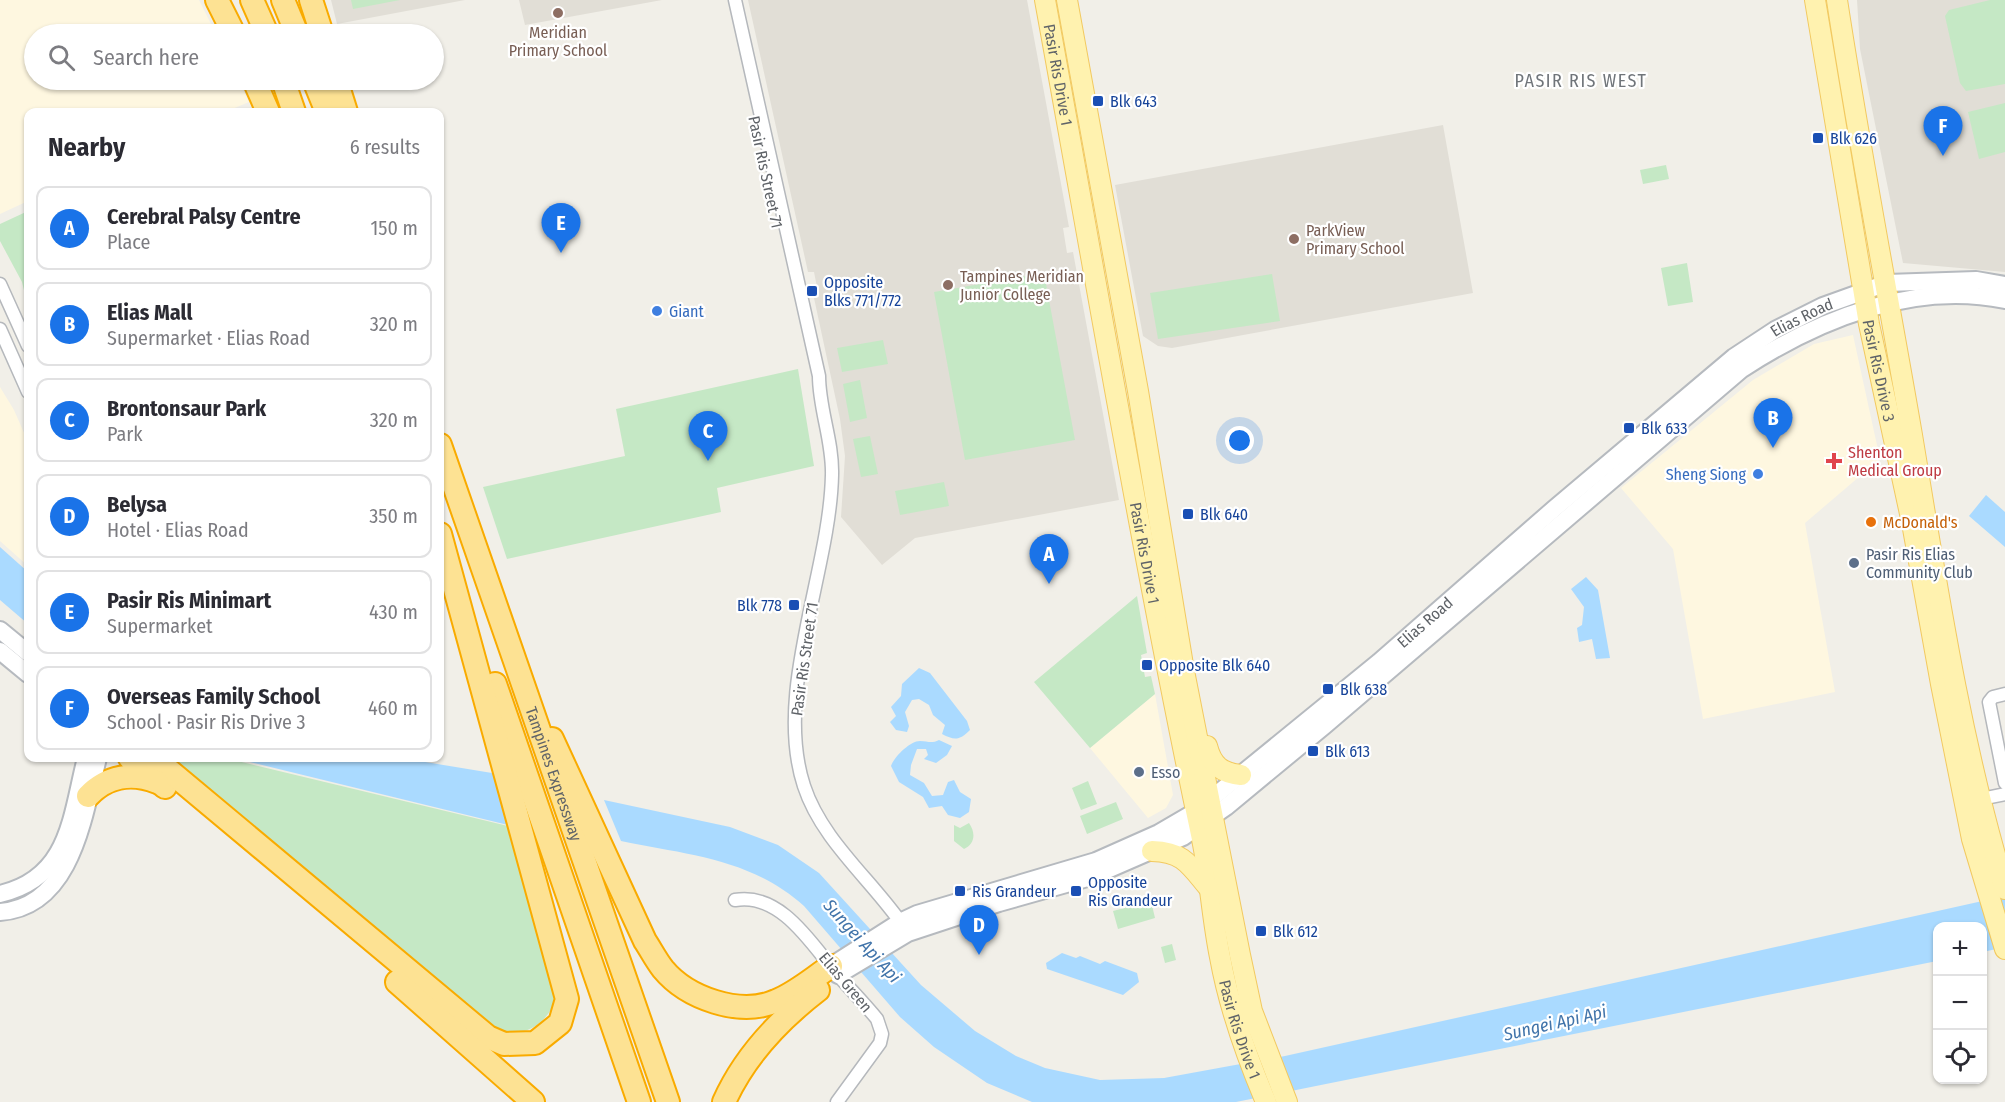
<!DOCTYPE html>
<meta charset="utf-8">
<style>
body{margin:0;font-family:"Fira Sans Condensed",sans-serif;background:#f7f7f7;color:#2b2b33}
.controls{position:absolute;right:18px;bottom:18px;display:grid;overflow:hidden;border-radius:12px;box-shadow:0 2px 4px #0004}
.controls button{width:54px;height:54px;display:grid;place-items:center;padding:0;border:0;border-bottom:2px solid #e1e1e2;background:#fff;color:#2b2b33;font:30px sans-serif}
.you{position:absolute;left:1240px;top:441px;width:21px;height:21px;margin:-15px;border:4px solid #fff;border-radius:50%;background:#1a73e8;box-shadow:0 0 0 9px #1a73e833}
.badge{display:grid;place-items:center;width:39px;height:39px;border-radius:50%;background:#1a73e8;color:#fff;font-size:20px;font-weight:700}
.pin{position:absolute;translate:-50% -50px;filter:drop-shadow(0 2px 3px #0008)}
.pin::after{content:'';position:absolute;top:32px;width:21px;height:18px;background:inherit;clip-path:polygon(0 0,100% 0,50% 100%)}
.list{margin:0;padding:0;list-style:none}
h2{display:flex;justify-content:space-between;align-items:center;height:78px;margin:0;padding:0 24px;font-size:26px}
h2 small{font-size:20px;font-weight:400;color:#7c7c81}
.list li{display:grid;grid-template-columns:39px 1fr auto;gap:18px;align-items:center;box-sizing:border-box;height:84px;margin:0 12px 12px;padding:0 12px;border:2px solid #e1e1e2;border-radius:12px}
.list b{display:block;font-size:22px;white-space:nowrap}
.list p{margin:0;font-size:20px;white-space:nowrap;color:#7c7c81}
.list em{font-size:20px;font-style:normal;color:#7c7c81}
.icon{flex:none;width:33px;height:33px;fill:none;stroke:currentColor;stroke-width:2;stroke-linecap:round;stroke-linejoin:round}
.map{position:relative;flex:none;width:2005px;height:1102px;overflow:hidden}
.search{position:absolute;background:#fff;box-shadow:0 2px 4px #0004;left:24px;top:24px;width:420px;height:66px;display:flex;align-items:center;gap:15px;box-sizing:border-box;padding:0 21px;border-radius:33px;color:#7c7c81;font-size:22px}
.panel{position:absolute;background:#fff;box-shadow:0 2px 4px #0004;left:24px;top:108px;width:420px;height:654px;border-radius:12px}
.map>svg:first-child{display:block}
.commercial{fill:#fef7e0}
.education{fill:#e1ded6}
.green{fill:#c5e8c5}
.water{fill:#aadaff}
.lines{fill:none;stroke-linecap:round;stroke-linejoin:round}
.street-casing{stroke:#b5b8bc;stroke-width:15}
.secondary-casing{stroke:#b6babf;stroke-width:20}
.primary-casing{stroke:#f2c960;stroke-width:22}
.highway-casing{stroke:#f9ab00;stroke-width:26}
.street{stroke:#fff;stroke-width:12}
.secondary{stroke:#fff;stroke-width:16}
.primary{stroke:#fff2af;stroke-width:20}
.highway{stroke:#fde293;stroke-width:22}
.education-dot{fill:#8d6e63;stroke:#fff;stroke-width:2}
.transit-dot{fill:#1a4fb4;stroke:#fff;stroke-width:2}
.shop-dot{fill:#3f7fe0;stroke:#fff;stroke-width:2}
.health-dot{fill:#e0444e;stroke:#fff;stroke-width:2}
.food-dot{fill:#e8710a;stroke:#fff;stroke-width:2}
.service-dot{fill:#5c6f8a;stroke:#fff;stroke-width:2}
.labels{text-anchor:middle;stroke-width:4.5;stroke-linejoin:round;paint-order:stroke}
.education-label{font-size:16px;fill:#785e54;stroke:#fff;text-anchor:start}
.street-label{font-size:16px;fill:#5f6368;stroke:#fff}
.transit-label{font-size:16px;fill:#164399;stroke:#fff;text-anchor:start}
.shop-label{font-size:16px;fill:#366cbe;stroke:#fff;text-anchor:start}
.health-label{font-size:16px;fill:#be3a42;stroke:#fff;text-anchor:start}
.food-label{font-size:16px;fill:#c56008;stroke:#fff;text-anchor:start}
.service-label{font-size:16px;fill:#4e5e75;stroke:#fff;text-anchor:start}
.neighbourhood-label{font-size:18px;letter-spacing:1.5px;fill:#70757a;stroke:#fff}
.water-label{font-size:18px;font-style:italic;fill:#4174aa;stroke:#fff}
</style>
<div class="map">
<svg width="2005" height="1102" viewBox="0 0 2005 1102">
<rect width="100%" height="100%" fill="#f1efe8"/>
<path class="commercial" d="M0 0H199L216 34H34V80H238L249 102 225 112H28V201L0 214Z
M1853 335 1880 459 1805 523 1835 692 1703 719 1673 549 1621 488 1753 380 1814 344Z
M0 387 14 410 28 442V566L0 541Z
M1155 694 1173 795 1166 808 1148 818 1090 748Z"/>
<path class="education" d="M331 0H465L337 24Z
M519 0H662L525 25Z
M748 0H1027L1069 227 1063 228 1067 253 1073 252 1119 500 915 538 882 565 841 517 845 456 840 419 814 298 819 297 814 272H808Z
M1857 0H2005V272L1903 263 1860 49Z
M1443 125 1473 293 1172 348 1158 346 1143 336 1115 185Z"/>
<path class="green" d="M351 0H400L353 9Z
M1990 0H2005V84L1966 91 1960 83 1945 16 1949 10Z
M2005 103V152L1979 159 1968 112Z
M1666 165 1669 179 1643 184 1640 170Z
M28 211V307L22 282 0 241V224Z
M1687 263 1693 302 1668 306 1661 268Z
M1044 273 1075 440 965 460 934 292Z
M1272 274 1280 321 1158 339 1150 293Z
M883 340 888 364 842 372 837 348Z
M798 369 814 466 717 488 721 512 507 559 483 487 625 456 616 409Z
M860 380 867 418 850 422 843 384Z
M870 436 878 474 861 477 853 439Z
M944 482 949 506 900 515 895 491Z
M1137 596 1147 653 1141 655 1145 677 1151 676 1155 694 1090 748 1034 682Z
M173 758H225L512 827 558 996C547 1024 524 1041 493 1028Z
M1088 781 1097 804 1081 810 1072 788Z
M1116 802 1123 819 1087 834 1080 816Z
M969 823C976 833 975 844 964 849L954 841V825L960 828Z
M1151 901 1155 918 1118 929 1113 911Z
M1172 944 1176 960 1165 963 1161 947Z"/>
<path class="water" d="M1986 495 2005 512V547L1969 516Z
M0 547 28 572V624L0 600Z
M1586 577 1598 590 1610 658 1596 659 1592 639 1579 642 1577 628 1582 625 1584 607 1571 589Z
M919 668 930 673 967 721 970 730C960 740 955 741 942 734L945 725 933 715 929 705 919 699 912 700 905 712 909 726 907 732 896 730 890 722 896 716 891 707 901 696 902 684Z
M939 740 952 746 947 755 936 763 924 759 928 755 926 749H917L911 765 910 775 924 783 932 796 943 795 948 782 954 780 960 792 971 799 969 812 960 818 948 815 942 806 929 808 923 797 899 782 891 766C894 757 910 741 920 741 928 741 931 744 939 740Z
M233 758H401L498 774 512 826Z
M604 800 730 827 778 845 819 873 921 985 975 1031 1016 1056 1045 1068 1100 1080 1164 1078 1285 1056 2005 896V947L1983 952 1982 926H1938L1937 961 1236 1102H1032L987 1083 934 1047 900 1017 804 906C750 858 688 855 621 841Z
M1062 953 1076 958 1080 956 1100 964 1105 961 1137 973 1139 982 1123 995 1047 969 1046 963Z"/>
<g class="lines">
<g class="street-casing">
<path id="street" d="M735 0 819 376C819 409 833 441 832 475 830 572 773 692 804 786 822 841 872 880 904 927
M0 284 28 346
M0 329 28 392
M2005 694 1993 697 1989 702 2005 783
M1981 799 2005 794
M735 900C780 892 811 943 836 973 849 988 864 1003 877 1019L882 1034 880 1043 837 1102"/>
</g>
<g class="secondary-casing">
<g id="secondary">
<path d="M0 630 28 653"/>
<path d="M0 651 28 674"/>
<path d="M0 894C70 878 71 816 86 758"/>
<path d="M0 912C73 907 84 813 98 758"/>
<path id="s1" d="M831 966 900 922 917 914 1096 861 1159 833 1195 812 1379 662 1555 508 1734 357 1775 330 1823 306 1887 283 1976 280 2005 285"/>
<path d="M838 975 908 933 999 903 1091 877 1183 837 1226 807 1324 726 1742 369C1819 319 1913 281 2005 300"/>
</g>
</g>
<g class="primary-casing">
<g id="primary">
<path id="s2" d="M1045 0C1096 280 1143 561 1202 839 1210 878 1212 918 1220 957 1229 1007 1246 1055 1266 1102"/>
<path d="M1067 0 1138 391 1184 671 1240 955 1252 1011 1287 1102"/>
<path id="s3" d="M1815 0 1869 324 1912 523 1941 684 1972 839 2005 949"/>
<path d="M1837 0C1859 145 1887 290 1912 435 1937 586 1960 741 2005 889"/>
<path d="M1207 746C1212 766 1222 773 1241 775"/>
<path d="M1152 851C1183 852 1189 864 1208 887"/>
</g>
</g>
<g class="highway-casing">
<g id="highway">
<path d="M217 0 234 34"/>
<path d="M252 0 267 34"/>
<path d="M283 0 297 34"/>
<path d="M311 0 322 34"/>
<path d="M254 80 268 112"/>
<path d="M283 80 294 112"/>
<path d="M314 80 327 112"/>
<path d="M336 80 346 112"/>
<path id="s4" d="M440 445 668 1102"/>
<path d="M495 684 639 1102"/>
<path d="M552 739 645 941C651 950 656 960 663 969 687 998 740 1017 776 1001 796 993 813 978 831 966"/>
<path d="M130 758 165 787"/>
<path d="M154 758 488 1037 504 1044 535 1043 560 1023 567 999 440 534"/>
<path d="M88 796C107 776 132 772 157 782"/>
<path d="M397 982 533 1102"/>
<path d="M724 1102C744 1057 779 1020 818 990"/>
</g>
</g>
<use href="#street" class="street"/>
<use href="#secondary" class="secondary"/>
<use href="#primary" class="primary"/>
<use href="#highway" class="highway"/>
</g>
<g class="education-dot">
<circle cx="558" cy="13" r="6"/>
<circle cx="1294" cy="239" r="6"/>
<circle cx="948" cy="285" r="6"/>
</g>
<g class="transit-dot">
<rect x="1092" y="95" width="12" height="12" rx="3"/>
<rect x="1812" y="132" width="12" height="12" rx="3"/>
<rect x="806" y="285" width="12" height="12" rx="3"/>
<rect x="1623" y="422" width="12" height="12" rx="3"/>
<rect x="1182" y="508" width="12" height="12" rx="3"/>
<rect x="788" y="599" width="12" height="12" rx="3"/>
<rect x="1141" y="659" width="12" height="12" rx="3"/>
<rect x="1322" y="683" width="12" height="12" rx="3"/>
<rect x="1307" y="745" width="12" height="12" rx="3"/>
<rect x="954" y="885" width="12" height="12" rx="3"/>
<rect x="1070" y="885" width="12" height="12" rx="3"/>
<rect x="1255" y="925" width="12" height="12" rx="3"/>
</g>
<g class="shop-dot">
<circle cx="657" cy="311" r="6"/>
<circle cx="1758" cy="474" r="6"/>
</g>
<path class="health-dot" d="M1831 452h6v6h6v6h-6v6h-6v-6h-6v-6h6z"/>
<circle class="food-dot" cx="1871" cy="522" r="6"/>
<g class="service-dot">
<circle cx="1854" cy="563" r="6"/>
<circle cx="1139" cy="772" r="6"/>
</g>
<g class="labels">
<g class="education-label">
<text x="558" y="38" text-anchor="middle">Meridian<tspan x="558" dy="18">Primary School</tspan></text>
<text x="1306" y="236">ParkView<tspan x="1306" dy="18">Primary School</tspan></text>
<text x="960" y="282">Tampines Meridian<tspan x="960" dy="18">Junior College</tspan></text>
</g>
<g class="street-label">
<text dy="6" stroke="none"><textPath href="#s2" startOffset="76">Pasir Ris Drive 1</textPath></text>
<text transform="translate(766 172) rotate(78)" y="6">Pasir Ris Street 71</text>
<text dy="6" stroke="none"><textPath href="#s1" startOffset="1182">Elias Road</textPath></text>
<text dy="6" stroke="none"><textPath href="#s3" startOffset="376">Pasir Ris Drive 3</textPath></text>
<text dy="6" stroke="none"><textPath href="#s2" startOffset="562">Pasir Ris Drive 1</textPath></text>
<text dy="6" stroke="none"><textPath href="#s1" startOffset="696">Elias Road</textPath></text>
<text transform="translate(804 659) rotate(-82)" y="6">Pasir Ris Street 71</text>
<text dy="6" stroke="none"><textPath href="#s4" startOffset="348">Tampines Expressway</textPath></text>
<text transform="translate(846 982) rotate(50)" y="6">Elias Green</text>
<text dy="6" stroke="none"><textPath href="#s2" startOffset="1048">Pasir Ris Drive 1</textPath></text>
</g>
<g class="transit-label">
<text x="1110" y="107">Blk 643</text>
<text x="1830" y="144">Blk 626</text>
<text x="824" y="288">Opposite<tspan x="824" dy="18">Blks 771/772</tspan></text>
<text x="1641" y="434">Blk 633</text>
<text x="1200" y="520">Blk 640</text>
<text x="782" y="611" text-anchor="end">Blk 778</text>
<text x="1159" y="671">Opposite Blk 640</text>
<text x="1340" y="695">Blk 638</text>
<text x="1325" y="757">Blk 613</text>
<text x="1088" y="888">Opposite<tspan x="1088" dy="18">Ris Grandeur</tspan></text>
<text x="972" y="897">Ris Grandeur</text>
<text x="1273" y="937">Blk 612</text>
</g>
<g class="shop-label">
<text x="669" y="317">Giant</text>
<text x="1746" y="480" text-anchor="end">Sheng Siong</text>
</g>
<g class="health-label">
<text x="1848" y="458">Shenton<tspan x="1848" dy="18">Medical Group</tspan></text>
</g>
<g class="food-label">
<text x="1883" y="528">McDonald's</text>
</g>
<g class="service-label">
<text x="1866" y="560">Pasir Ris Elias<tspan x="1866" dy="18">Community Club</tspan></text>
<text x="1151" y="778">Esso</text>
</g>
<g class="neighbourhood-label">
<text x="1581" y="87">PASIR RIS WEST</text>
</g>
<g class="water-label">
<text transform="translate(862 941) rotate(48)" y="6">Sungei Api Api</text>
<text transform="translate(1555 1023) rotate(-13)" y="6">Sungei Api Api</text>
</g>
</g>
</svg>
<div class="controls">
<button>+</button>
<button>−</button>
<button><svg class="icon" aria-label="locate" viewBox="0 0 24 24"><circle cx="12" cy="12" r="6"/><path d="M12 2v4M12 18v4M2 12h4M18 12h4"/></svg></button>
</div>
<div class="you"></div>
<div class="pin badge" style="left:1049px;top:584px">A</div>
<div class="pin badge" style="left:1773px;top:448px">B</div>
<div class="pin badge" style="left:708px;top:461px">C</div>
<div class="pin badge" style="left:979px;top:955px">D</div>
<div class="pin badge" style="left:561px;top:253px">E</div>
<div class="pin badge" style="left:1943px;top:156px">F</div>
<div class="search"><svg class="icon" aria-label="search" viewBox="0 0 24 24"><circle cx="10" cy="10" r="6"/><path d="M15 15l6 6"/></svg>Search here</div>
<section class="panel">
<h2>Nearby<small>6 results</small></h2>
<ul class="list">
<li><span class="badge">A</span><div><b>Cerebral Palsy Centre</b><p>Place</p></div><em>150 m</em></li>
<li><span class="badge">B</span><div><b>Elias Mall</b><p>Supermarket · Elias Road</p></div><em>320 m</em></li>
<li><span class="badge">C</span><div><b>Brontonsaur Park</b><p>Park</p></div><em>320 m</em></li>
<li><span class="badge">D</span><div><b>Belysa</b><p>Hotel · Elias Road</p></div><em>350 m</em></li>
<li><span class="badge">E</span><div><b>Pasir Ris Minimart</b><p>Supermarket</p></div><em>430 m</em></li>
<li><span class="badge">F</span><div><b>Overseas Family School</b><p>School · Pasir Ris Drive 3</p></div><em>460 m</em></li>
</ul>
</section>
</div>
